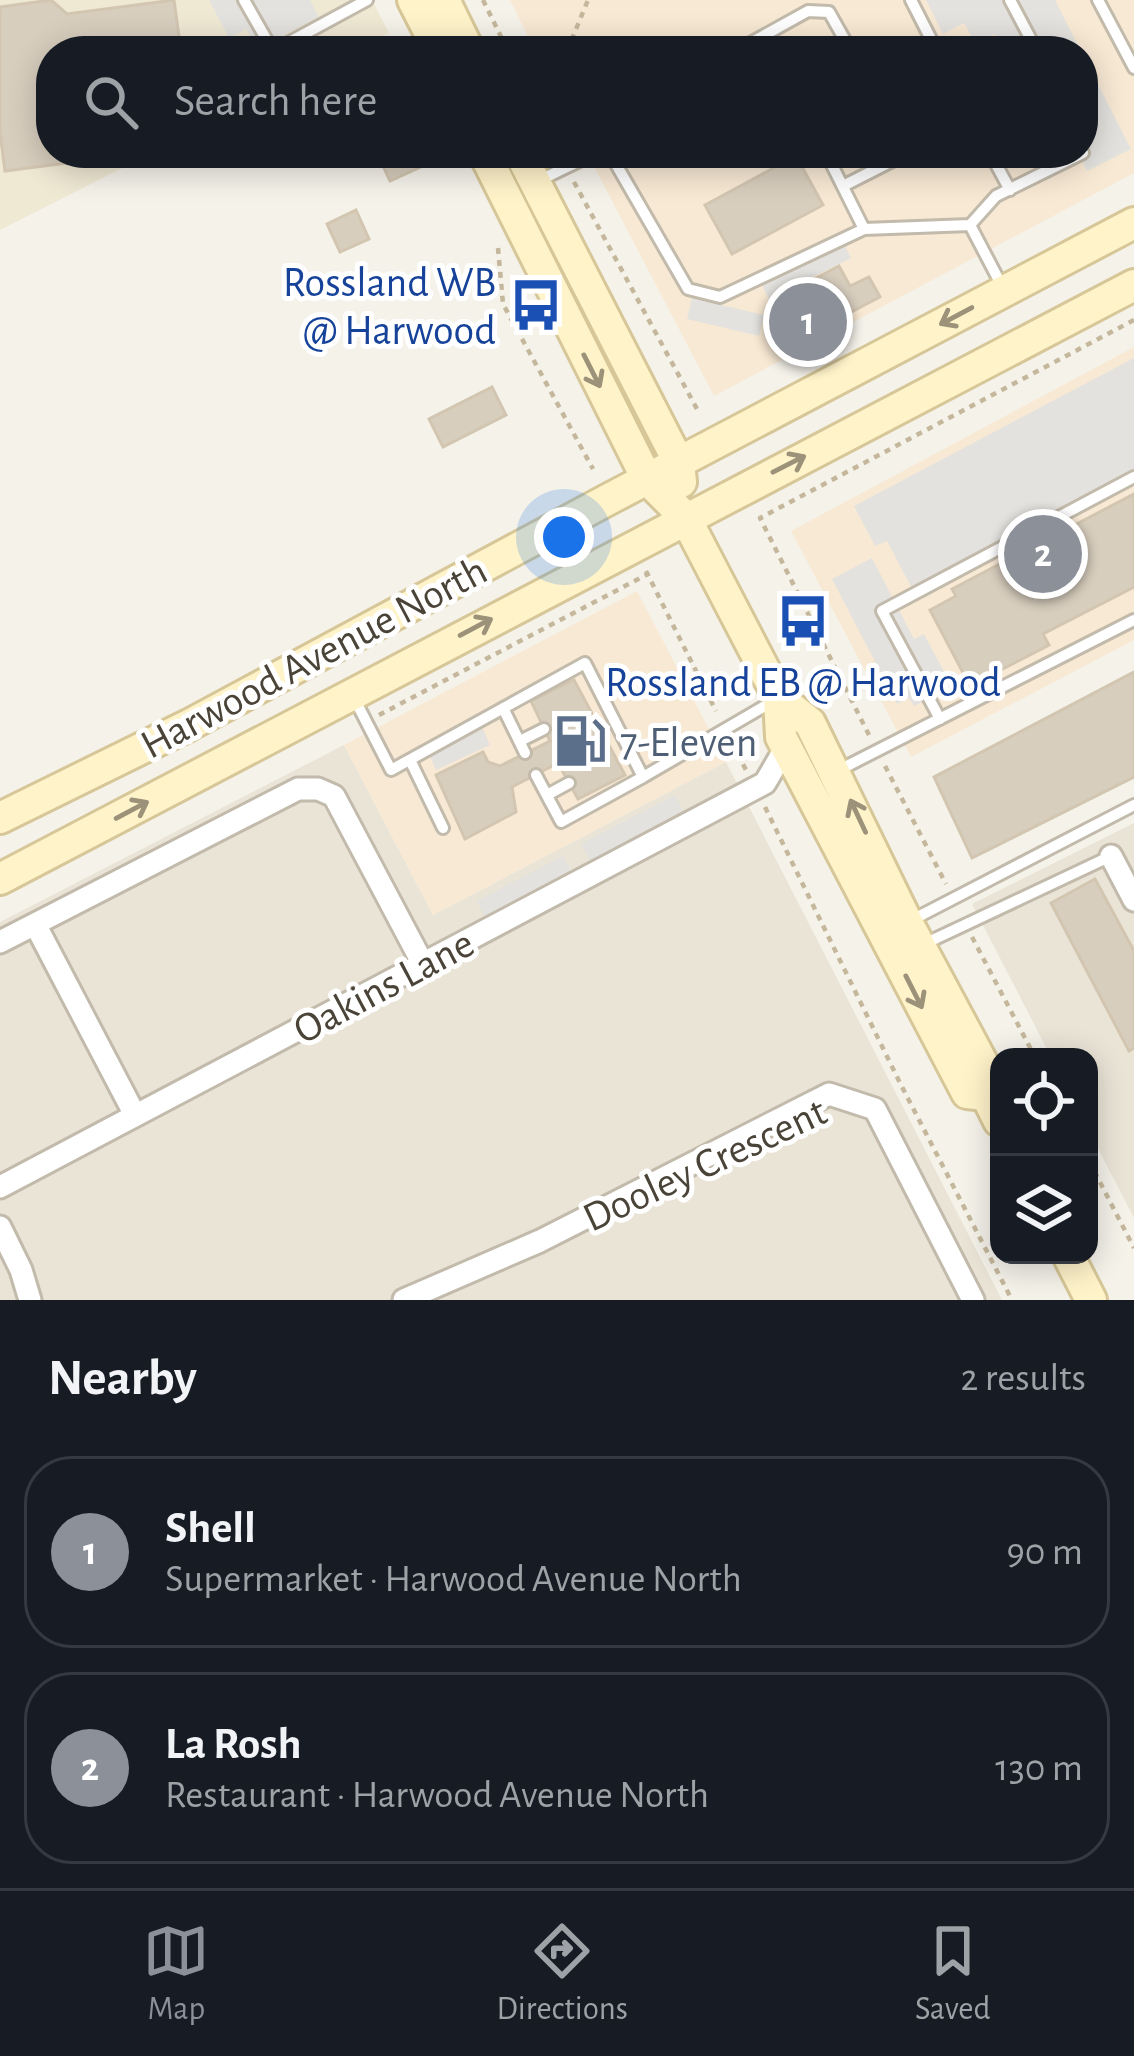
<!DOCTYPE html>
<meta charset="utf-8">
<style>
body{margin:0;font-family:"Alegreya Sans",sans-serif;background:#20242c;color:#f1f3f6}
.controls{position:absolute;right:36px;bottom:36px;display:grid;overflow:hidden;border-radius:24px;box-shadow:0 6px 30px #0003}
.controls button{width:108px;height:108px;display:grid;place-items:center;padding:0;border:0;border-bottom:3px solid #363941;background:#171b24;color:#f1f3f6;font:60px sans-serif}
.you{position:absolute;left:564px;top:537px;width:42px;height:42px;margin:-30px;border:9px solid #fff;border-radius:50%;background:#1a73e8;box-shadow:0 0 0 18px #1a73e833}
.badge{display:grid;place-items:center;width:78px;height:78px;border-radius:50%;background:#8c9099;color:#fff;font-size:39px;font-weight:700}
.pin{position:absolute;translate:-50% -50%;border:6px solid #fff;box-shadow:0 3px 12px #0006}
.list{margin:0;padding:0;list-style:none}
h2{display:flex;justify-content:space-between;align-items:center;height:156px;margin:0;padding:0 48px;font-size:51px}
h2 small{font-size:39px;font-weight:400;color:#9ea1a6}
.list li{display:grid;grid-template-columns:78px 1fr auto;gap:36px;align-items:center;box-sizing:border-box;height:192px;margin:0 24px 24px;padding:0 24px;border:3px solid #363941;border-radius:48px}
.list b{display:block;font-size:45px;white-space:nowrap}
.list p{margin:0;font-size:39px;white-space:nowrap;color:#9ea1a6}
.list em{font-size:39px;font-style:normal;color:#9ea1a6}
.icon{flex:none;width:66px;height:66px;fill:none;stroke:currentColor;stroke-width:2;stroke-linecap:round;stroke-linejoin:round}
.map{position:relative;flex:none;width:1134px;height:1300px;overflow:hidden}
.search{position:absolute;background:#171b24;box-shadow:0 6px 30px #0003;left:36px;right:36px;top:36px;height:132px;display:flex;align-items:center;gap:30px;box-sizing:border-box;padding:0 42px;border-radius:48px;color:#9ea1a6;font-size:45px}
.sheet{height:588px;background:#171b24}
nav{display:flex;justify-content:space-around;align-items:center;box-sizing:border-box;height:168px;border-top:3px solid #363941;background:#171b24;font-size:33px;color:#9ea1a6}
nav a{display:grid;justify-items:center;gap:6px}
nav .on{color:#8c9099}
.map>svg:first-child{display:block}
.residential{fill:#eae4d7}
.commercial{fill:#f8e9d4}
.education{fill:#efe8d3}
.parking{fill:#e4e2de}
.building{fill:#d8cebe;stroke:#d3c6b1;stroke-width:3}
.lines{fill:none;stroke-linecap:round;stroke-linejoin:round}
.lane-casing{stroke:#c2baab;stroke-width:16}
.street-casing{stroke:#c2baab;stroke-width:27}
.secondary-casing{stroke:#d7c798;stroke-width:36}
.path{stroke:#c4b79c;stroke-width:4.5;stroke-dasharray:6 6;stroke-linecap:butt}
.lane{stroke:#fff;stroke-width:10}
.street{stroke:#fff;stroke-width:21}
.secondary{stroke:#fff3ca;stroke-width:30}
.oneway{stroke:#9b9279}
.labels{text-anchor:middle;stroke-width:10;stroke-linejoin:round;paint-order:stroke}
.transit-label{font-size:42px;fill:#164399;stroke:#fff;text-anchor:end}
.street-label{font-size:42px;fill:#4a4337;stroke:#fff}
.service-label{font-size:42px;fill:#4e5e75;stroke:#fff;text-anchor:start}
</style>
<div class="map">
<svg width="1134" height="1300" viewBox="0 0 1134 1300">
<rect width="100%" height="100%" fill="#f5f2ea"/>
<path class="residential" d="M344 745 433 915 726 762 1002 1300H0V922Z
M1134 823V1218L1089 1131V1057H1051L972 904Z"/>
<path class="commercial" d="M510 0H1134V173L714 396 587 153H1083V51H535Z
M1134 347V640L911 757 791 531Z
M637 591 726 762 433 915 344 745Z"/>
<path class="education" d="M0 0H372L389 33 354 51H51V153H152L0 230Z"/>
<path class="parking" d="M209 0H310L319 17 257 49 246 29 229 38Z
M926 0H1055L1081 51H1004L995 34 976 44 964 23 943 34Z
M1083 55 1131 149 1087 171 1078 153H1083Z
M842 240 851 258 769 299 760 281Z
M692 298 764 315 759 336 687 319Z
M1134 358V483L917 598 887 541 875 546 854 506Z
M872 558 914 639 924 634 952 687 914 706 909 698 897 704 832 579Z
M483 729 490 745 436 770 429 754Z
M675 795 685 815 592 864 581 844Z
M563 856 572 872 485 918 477 901Z"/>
<path class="building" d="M51 0 67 14 174 0 181 51H51V153L128 155 5 171 0 133V7Z
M377 153H421L427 164 390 181Z
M796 156 823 205 732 254 705 205Z
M356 210 369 239 340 252 327 224Z
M839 266 850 286 869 277 880 297 794 342 773 301Z
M492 387 506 415 443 447 429 419Z
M1134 494V587L1043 634 1049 645 970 686 930 610 956 596 952 589Z
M1134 672V777L972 858 934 777Z
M574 680 625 775 578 799 558 763 512 787 516 812 465 839 436 775 483 752 488 762 500 766 550 741 531 701Z
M1095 879 1134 951V1048L1129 1051 1051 903Z"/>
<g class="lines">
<g class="lane-casing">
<path id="lane" d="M244 0 273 51 367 0
M911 0 937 51
M1010 0 1037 51
M1098 0 1134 68
M736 51 808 11 829 12 851 51
M601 153 613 159 688 289 720 297 864 229 970 225 1004 290
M826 153 864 229
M990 153 1010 190
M538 181 596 153
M843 186 900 157 898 153
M970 225 996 196 1083 153
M353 696 391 770 585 663 643 777 777 699
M503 708 525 753
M940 719 882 611 1134 477
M520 741 544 729
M410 760 443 828
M839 770 1134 620
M536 775 561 822 643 777
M547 795 569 783
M910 921 1134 805
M922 945 1111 856"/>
</g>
<g class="street-casing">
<path id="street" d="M1111 856 1134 900
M0 942 35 924
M135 1115 35 924 298 789H318L334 796 423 964
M0 1187 765 783 786 747
M0 1227 21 1270 30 1300
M404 1300 540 1241 829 1094 875 1109 973 1300"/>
</g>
<g class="secondary-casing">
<path id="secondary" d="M413 0 439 51
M444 0 469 51
M484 153 647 479 685 517 779 698 810 723 907 922 990 1077 986 1095 999 1121
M520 153 679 463 681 482
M779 698 781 737 967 1093 986 1095
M0 818 189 725 609 499 1134 223
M0 879 1134 285
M1068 1255 1091 1300"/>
</g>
<path class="path" d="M483 0 508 51
M567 51 588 0
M574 182 697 409
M498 248 503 304 593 469
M646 571 716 711
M379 715 648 574
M869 735 760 518 1134 320
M732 743 746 770
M885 766 946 884
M765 807 900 1083 1012 1300
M972 937 1035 1057
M1089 1161 1134 1248"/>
<use href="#lane" class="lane"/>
<use href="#street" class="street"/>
<use href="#secondary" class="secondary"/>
</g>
<defs><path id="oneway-shaft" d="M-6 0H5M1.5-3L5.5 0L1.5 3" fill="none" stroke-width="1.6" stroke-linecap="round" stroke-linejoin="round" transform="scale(3)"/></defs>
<g class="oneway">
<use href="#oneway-shaft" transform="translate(956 316) rotate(152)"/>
<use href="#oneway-shaft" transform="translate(592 371) rotate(63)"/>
<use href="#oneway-shaft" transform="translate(789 464) rotate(-27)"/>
<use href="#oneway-shaft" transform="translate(476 627) rotate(-28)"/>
<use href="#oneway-shaft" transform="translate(132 810) rotate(-28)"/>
<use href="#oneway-shaft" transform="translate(858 816) rotate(-115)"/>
<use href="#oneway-shaft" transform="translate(914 992) rotate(63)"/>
</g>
<defs>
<g id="bus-bare" transform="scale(4.14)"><path d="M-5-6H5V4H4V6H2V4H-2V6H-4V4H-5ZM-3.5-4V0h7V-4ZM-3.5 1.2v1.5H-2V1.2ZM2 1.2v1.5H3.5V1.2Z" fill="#1a4fb4" stroke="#fff" stroke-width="2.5" paint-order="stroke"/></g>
<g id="fuel-bare" transform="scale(4.14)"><path d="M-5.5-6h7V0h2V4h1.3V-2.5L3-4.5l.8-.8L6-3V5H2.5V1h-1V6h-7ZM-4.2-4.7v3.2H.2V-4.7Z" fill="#5c6f8a" stroke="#fff" stroke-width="2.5" paint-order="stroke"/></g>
</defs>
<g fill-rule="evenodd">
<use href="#bus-bare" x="536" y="305"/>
<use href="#bus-bare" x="803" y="621"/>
<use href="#fuel-bare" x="580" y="741"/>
</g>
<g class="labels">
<g class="transit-label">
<text x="496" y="296">Rossland WB<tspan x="496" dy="48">@ Harwood</tspan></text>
<text x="803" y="696" text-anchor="middle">Rossland EB @ Harwood</text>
</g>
<g class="street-label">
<text transform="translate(313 656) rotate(-28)" y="15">Harwood Avenue North</text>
<text transform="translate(383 985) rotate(-28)" y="15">Oakins Lane</text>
<text transform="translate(704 1163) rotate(-25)" y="15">Dooley Crescent</text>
</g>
<g class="service-label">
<text x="620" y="756">7-Eleven</text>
</g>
</g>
</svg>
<div class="controls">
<button><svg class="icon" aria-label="locate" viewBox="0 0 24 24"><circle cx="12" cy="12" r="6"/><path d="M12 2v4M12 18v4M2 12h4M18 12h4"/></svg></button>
<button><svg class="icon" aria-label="layers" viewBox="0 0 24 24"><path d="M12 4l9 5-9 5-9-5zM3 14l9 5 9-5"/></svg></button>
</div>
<div class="you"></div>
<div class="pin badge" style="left:808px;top:322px">1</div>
<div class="pin badge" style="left:1043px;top:554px">2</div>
<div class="search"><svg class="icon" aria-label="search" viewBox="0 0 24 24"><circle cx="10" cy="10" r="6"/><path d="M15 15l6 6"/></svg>Search here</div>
</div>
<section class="sheet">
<h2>Nearby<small>2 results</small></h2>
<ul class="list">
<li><span class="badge">1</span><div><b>Shell</b><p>Supermarket · Harwood Avenue North</p></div><em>90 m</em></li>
<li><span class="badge">2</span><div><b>La Rosh</b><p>Restaurant · Harwood Avenue North</p></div><em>130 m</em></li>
</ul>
</section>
<nav>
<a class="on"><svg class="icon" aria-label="map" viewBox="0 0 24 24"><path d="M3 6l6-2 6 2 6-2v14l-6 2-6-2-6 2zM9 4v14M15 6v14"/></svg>Map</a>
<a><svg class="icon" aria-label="directions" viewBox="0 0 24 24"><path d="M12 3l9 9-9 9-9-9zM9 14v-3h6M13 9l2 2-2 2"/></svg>Directions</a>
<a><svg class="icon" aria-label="saved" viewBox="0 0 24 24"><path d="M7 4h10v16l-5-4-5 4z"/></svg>Saved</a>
</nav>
